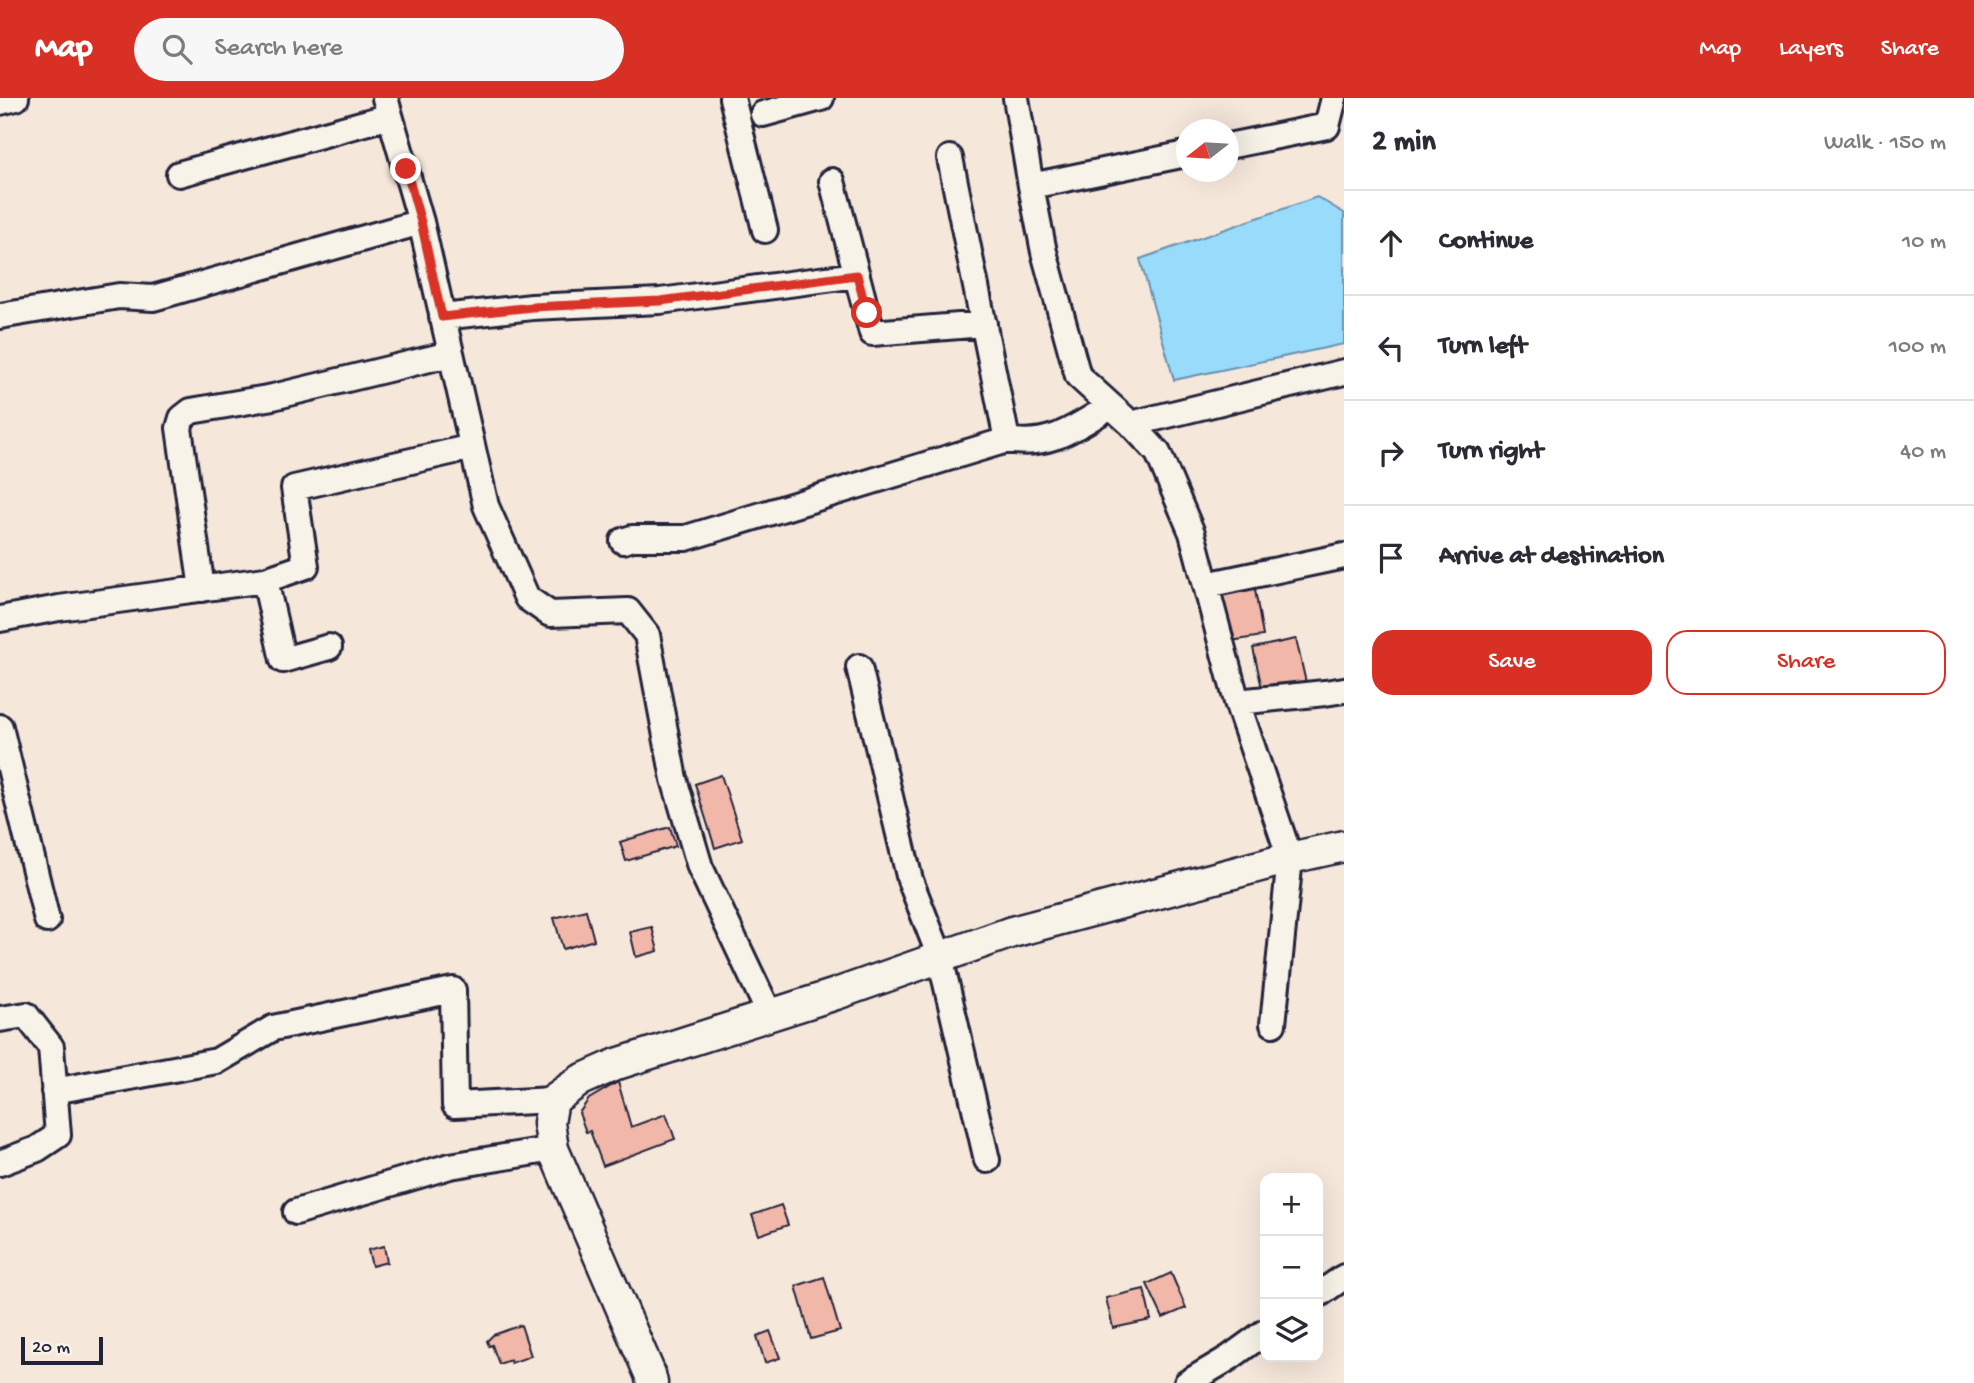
<!DOCTYPE html>
<meta charset="utf-8">
<style>
body{margin:0;font-family:"Gochi Hand",sans-serif;background:#f7f7f7;color:#2b2b33}
.controls{position:absolute;right:21px;bottom:21px;display:grid;overflow:hidden;border-radius:14px;box-shadow:0 7px 28px #0002}
.controls button{width:63px;height:63px;display:grid;place-items:center;padding:0;border:0;border-bottom:2px solid #e1e1e2;background:#fff;color:#2b2b33;font:35px sans-serif}
.compass{position:absolute;left:1176px;top:21px;width:63px;height:63px;border-radius:50%;background:#fff;box-shadow:0 7px 28px #0002;rotate:253deg}
.scale{position:absolute;left:21px;bottom:18px;width:82px;box-sizing:border-box;padding-left:7px;border:4px solid #22223b;border-top:0;font-size:19px;line-height:24px;white-space:nowrap;color:#22223b;-webkit-text-stroke:5px #f7f3e8;paint-order:stroke}
.stop{position:absolute;width:21px;height:21px;margin:-16px;border:5px solid #d93025;border-radius:50%;background:#fff}
.stop.end{background:#d93025;border-color:#fff;box-shadow:0 2px 7px #0008}
.list{margin:0;padding:0;list-style:none}
h2{display:flex;justify-content:space-between;align-items:center;height:91px;margin:0;padding:0 28px;font-size:30px}
h2 small{font-size:23px;font-weight:400;color:#7c7c81}
.list li{display:grid;grid-template-columns:46px 1fr auto;gap:21px;align-items:center;box-sizing:border-box;height:105px;padding:0 28px;border-top:2px solid #e1e1e2}
.list b{display:block;font-size:26px;white-space:nowrap}
.list em{font-size:23px;font-style:normal;color:#7c7c81}
.actions{display:flex;gap:14px;padding:21px 28px}
.actions a{flex:1;padding:16px 0;border:2px solid #d93025;border-radius:21px;text-align:center;font-size:24px;color:#d93025}
.actions .main{background:#d93025;color:#fff}
.icon{flex:none;width:38px;height:38px;fill:none;stroke:currentColor;stroke-width:2;stroke-linecap:round;stroke-linejoin:round}
.map{position:relative;flex:none;width:1344px;height:1285px;overflow:hidden}
header{display:flex;align-items:center;gap:42px;box-sizing:border-box;height:98px;padding:0 35px;background:#d93025;color:#fff}
header strong{font-size:33px}
nav{display:flex;gap:38px;margin-inline-start:auto;font-size:24px}
.search{width:490px;height:63px;background:#f7f7f7;display:flex;align-items:center;gap:18px;box-sizing:border-box;padding:0 24px;border-radius:38px;color:#7c7c81;font-size:26px}
main{display:flex}
aside{flex:1;background:#fff}
.map>svg:first-child{display:block}
.water{fill:#98dbfa;stroke:#6991ae;stroke-width:2}
.building{fill:#f1b8a9;stroke:#22223b;stroke-width:2}
.lines{fill:none;stroke-linecap:round;stroke-linejoin:round}
.minor-casing{stroke:#22223b;stroke-width:30}
.tertiary-casing{stroke:#22223b;stroke-width:35}
.minor{stroke:#f7f3e8;stroke-width:24}
.tertiary{stroke:#f7f3e8;stroke-width:30}
.route{stroke:#d93025;stroke-width:9}
</style>
<header>
<strong>Map</strong>
<div class="search"><svg class="icon" aria-label="search" viewBox="0 0 24 24"><circle cx="10" cy="10" r="6"/><path d="M15 15l6 6"/></svg>Search here</div>
<nav><a>Map</a><a>Layers</a><a>Share</a></nav>
</header>
<main>
<div class="map">
<svg width="1344" height="1285" viewBox="0 0 1344 1285">
<rect width="100%" height="100%" fill="#f6e7db"/>
<filter id="ink" filterUnits="userSpaceOnUse"><feTurbulence type="fractalNoise" baseFrequency=".0143" numOctaves="2"/><feDisplacementMap in="SourceGraphic" scale="14" xChannelSelector="R" yChannelSelector="G"/><feConvolveMatrix kernelMatrix="1 2 1 2 8 2 1 2 1" color-interpolation-filters="sRGB"/></filter>
<g filter="url(#ink)">
<path class="water" d="M1317 99 1344 115V246L1174 282 1140 161Z"/>
<path class="building" d="M1254 486 1263 538 1230 543 1222 492Z
M1296 541 1307 589 1264 599 1253 550Z
M721 677 742 741 715 750 695 686Z
M670 729 676 748 626 763 620 744Z
M586 812 594 842 563 851 554 820Z
M652 829 658 853 636 859 630 834Z
M618 984 631 1029 666 1016 675 1041 603 1068 590 1033 586 1034 579 1015 589 1001Z
M781 1107 788 1127 759 1137 752 1117Z
M384 1148 387 1164 372 1168 368 1152Z
M1171 1175 1186 1210 1163 1220 1147 1186Z
M824 1179 840 1233 811 1241 796 1188Z
M1144 1191 1151 1222 1113 1230 1106 1200Z
M521 1227 531 1258 511 1265 510 1262 499 1266 492 1247 489 1248 487 1243 493 1237Z
M770 1233 780 1260 765 1265 757 1238Z"/>
<g class="lines">
<g class="minor-casing">
<path id="minor" d="M385 0 421 124 486 408 527 500 550 516 628 513 647 537 674 681 700 769 770 917
M732 0 765 132
M1016 0 1031 88
M0 4 16 0
M763 16 821 0
M1228 48 1327 28 1334 0
M1186 56 1031 88 1044 154 1078 278 1131 326 1158 355 1192 435 1237 604 1290 760 1273 926
M950 60 1007 342
M179 76 390 18
M832 83 872 235 984 226
M0 218 119 198 153 200 421 124
M442 219 532 209 660 203 857 177
M1131 326 1344 274
M623 443 632 440H686L1007 342C1051 350 1075 329 1111 308
M265 482 306 468 294 390 472 349
M1206 487 1344 458
M202 491 179 330 182 320 191 313 273 299 450 256
M0 521 59 510 265 482 283 562 329 549
M859 569 910 782 940 859 987 1062
M1237 604 1325 595 1344 592
M0 629 47 822
M0 921 26 917 51 949 58 1037 37 1051 0 1065
M54 993 217 963 273 930 453 892 455 1007 553 1002
M296 1114 450 1068 553 1051
M1318 1197 1344 1179
M1187 1285 1229 1260 1265 1234"/>
</g>
<g class="tertiary-casing">
<path id="tertiary" d="M652 1285 650 1276 553 1051 549 1025 553 1002 581 982 617 966 836 896 1012 834 1290 760 1344 748"/>
</g>
<use href="#minor" class="minor"/>
<use href="#tertiary" class="tertiary"/>
</g>
</g>
<g class="lines" filter="url(#ink)">
<path class="route" d="M406 71 421 124 442 219 532 209 660 203 857 177 867 215"/>
</g>
</svg>
<div class="controls">
<button>+</button>
<button>−</button>
<button><svg class="icon" aria-label="layers" viewBox="0 0 24 24"><path d="M12 4l9 5-9 5-9-5zM3 14l9 5 9-5"/></svg></button>
</div>
<svg class="compass" viewBox="-18 -18 36 36"><path d="M0-13l5 13h-10z" fill="#e53935"/><path d="M0 13l5-13h-10z" fill="#7c7c81"/></svg>
<div class="scale">20 m</div>
<div class="stop" style="left:867px;top:215px"></div>
<div class="stop end" style="left:406px;top:71px"></div>
</div>
<aside>
<h2>2 min<small>Walk · 150 m</small></h2>
<ul class="list">
<li><svg class="icon" aria-label="ahead" viewBox="0 0 24 24"><path d="M12 20V5M6 11l6-6 6 6"/></svg><div><b>Continue</b></div><em>10 m</em></li>
<li><svg class="icon" aria-label="left" viewBox="0 0 24 24"><path d="M17 20v-9H6M10 6l-5 5 5 5"/></svg><div><b>Turn left</b></div><em>100 m</em></li>
<li><svg class="icon" aria-label="right" viewBox="0 0 24 24"><path d="M7 20v-9h11M14 6l5 5-5 5"/></svg><div><b>Turn right</b></div><em>40 m</em></li>
<li><svg class="icon" aria-label="arrive" viewBox="0 0 24 24"><path d="M6 21V4h12l-3 4 3 4H6"/></svg><div><b>Arrive at destination</b></div></li>
</ul>
<div class="actions"><a class="main">Save</a><a>Share</a></div>
</aside>
</main>
